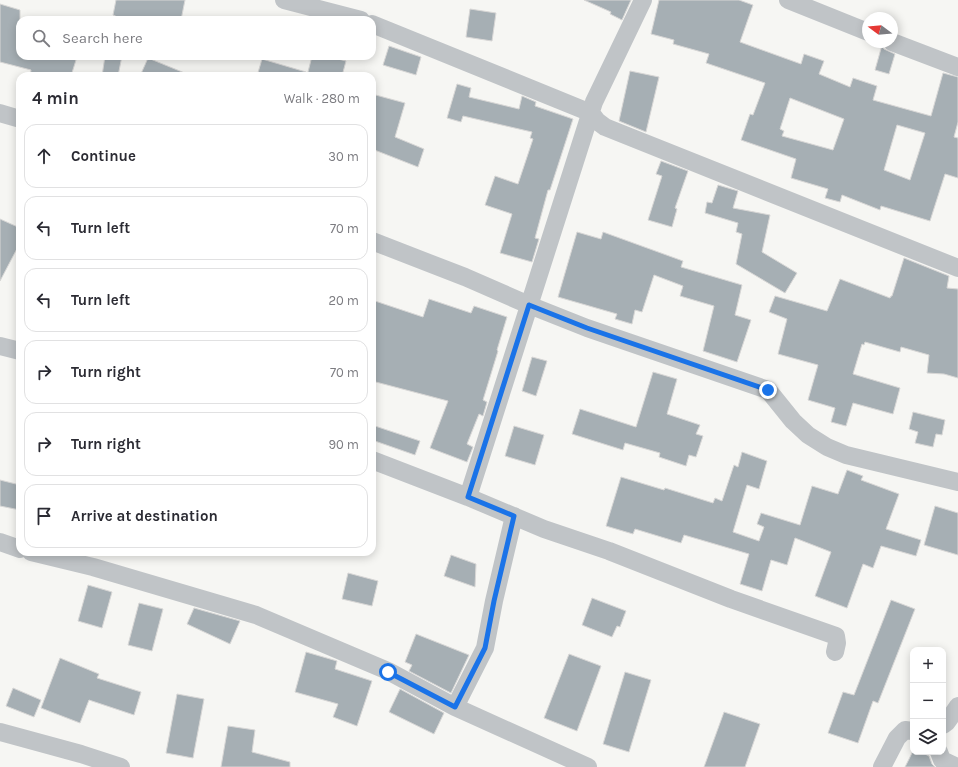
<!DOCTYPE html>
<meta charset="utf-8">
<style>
body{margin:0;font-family:Karla,sans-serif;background:#f2f2f3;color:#2b2b33}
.controls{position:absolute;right:12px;bottom:12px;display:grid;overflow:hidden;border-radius:8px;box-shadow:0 2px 10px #0003}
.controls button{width:36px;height:36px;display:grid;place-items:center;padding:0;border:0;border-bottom:1px solid #e1e1e2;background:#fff;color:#2b2b33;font:20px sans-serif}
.compass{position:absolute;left:862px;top:12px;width:36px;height:36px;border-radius:50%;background:#fff;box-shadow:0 2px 10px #0003;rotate:286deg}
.stop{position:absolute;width:12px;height:12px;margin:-9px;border:3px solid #1a73e8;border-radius:50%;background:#fff}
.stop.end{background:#1a73e8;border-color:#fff;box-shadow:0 1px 4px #0008}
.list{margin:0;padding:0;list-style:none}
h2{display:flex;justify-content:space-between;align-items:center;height:52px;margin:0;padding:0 16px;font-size:17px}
h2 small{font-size:13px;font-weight:400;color:#7c7c81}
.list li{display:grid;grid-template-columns:26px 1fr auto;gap:12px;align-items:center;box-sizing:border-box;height:64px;margin:0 8px 8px;padding:0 8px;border:1px solid #e1e1e2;border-radius:12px}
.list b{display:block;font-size:15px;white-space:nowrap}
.list em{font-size:13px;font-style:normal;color:#7c7c81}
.icon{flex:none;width:22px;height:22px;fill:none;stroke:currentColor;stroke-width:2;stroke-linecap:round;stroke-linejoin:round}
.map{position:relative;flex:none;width:958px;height:767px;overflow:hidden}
.search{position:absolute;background:#fff;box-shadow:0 2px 10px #0003;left:16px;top:16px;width:360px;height:44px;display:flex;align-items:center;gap:10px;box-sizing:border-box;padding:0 14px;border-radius:12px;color:#7c7c81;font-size:15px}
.panel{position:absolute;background:#fff;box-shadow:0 2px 10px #0003;left:16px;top:72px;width:360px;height:484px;border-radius:12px}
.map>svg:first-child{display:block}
.building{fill:#a6afb4;stroke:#d8d7d6;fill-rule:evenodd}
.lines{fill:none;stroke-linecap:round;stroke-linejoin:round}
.minor{stroke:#c0c4c7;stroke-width:18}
.route{stroke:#1a73e8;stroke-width:5}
</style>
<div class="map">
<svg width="958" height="767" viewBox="0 0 958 767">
<rect width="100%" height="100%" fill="#f6f6f3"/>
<path class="building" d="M116 0H185L181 20H124L113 15Z
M584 0H631L622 20 610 14 611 12Z
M659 0H739L753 5 740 42 801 64 804 54 824 61 819 74 850 87 853 78 877 86 873 100 931 116 943 73 958 77V122L954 137 958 138V178L945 174 930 221 881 206 880 210 842 195 840 202 825 198 828 189 791 178 796 159 741 140 750 114 753 115 765 83 706 63 709 54 673 44 674 40 651 34ZM790 98 844 119 833 150 782 136 784 131 780 129ZM897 125 925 133 910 180 884 170Z
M0 4 20 10V56H62L76 60 71 76H30L31 70 0 62Z
M470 9 496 13 492 41 466 37Z
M882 45 884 49 895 54 889 74 875 70Z
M389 46 421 57 416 75 383 65Z
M105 56H122L118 76H102Z
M312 56H326L346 61 342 76H307Z
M148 58 192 76H140Z
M262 59 306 72 305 76H257Z
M630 71 659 77 646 132 619 121Z
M457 84 471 88 469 97 519 109 522 96 536 102 535 106 573 119 550 190H548L535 238 539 239 532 262 500 253 512 214 485 205 495 176 518 184 533 139 530 138 532 132 463 116 461 122 447 118Z
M372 94 405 103 395 137 424 149 418 167 372 149Z
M661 161 688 171 675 208 677 209 672 227 648 220 662 176 656 174Z
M718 185 738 191 733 208 770 215 762 252 797 273 785 293 736 264 742 234 736 232 738 223 705 213 707 202 712 203Z
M0 219 20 228V243L0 281Z
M577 232 601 239 603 232 683 261 681 267 742 285 735 315 751 320 737 362 703 351 714 306 680 296 683 286 654 275 642 312 635 310 632 324 615 319 617 314 558 297Z
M904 258 949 276 947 288 958 289V378L944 374 927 373 929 355 901 347 900 352 865 342 864 345 862 344 853 374 900 388 893 414 853 403 846 426 831 422 835 408 808 400 818 365 778 354 787 319 769 312 775 296 827 311 840 279 890 298 891 296H892Z
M429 299 471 313 474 306 507 317 497 350 498 351 483 400 487 402 483 416 479 414 467 444 473 447 467 462 430 448 448 401 372 381V300L423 317Z
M532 357 547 361 536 396 522 391Z
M653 372 677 379 667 414 700 425 696 434 703 436 696 457 689 455 686 466 659 457 660 453 625 443 623 450 572 434 580 409 636 427Z
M913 412 945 420 942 435 936 434 933 447 915 443 918 432 909 429Z
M372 425 420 441 415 455 372 440Z
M514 426 544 435 535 465 505 456Z
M742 452 767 461 759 489 747 485 733 532 759 541 764 527 757 524 761 513 800 525 812 486 838 494 847 470 863 476 861 480 899 494 886 529 921 540 916 556 881 546 873 568 863 564 847 608 815 596 831 552 795 538 787 565 771 560 762 591 740 584 749 554 684 535 681 543 635 529 633 534 606 526 621 477 664 490 665 488 713 503 715 498 722 501 734 465 738 467Z
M0 480 20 485V510L0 506Z
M935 506 958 513V555L924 545Z
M451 555 476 564 475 587 444 576Z
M348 573 378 581 372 606 342 599Z
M88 585 112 592 102 628 78 621Z
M592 598 626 611 620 627 617 626 612 637 582 625Z
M891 600 915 609 878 703 873 701 858 743 828 733 843 692 854 695Z
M139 603 163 609 152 651 128 645Z
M194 608 240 621 230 644 187 624Z
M416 634 469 655 451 693 409 671 412 665 405 662Z
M306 652 337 661 335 669 372 681 357 726 333 717 338 704 295 692Z
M569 654 601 666 577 731 544 718Z
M60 658 99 674 97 678 141 692 134 715 89 700 80 723 41 708Z
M625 672 651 680 629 752 603 744Z
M13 688 41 700 34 717 6 706Z
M400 689 444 713 434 734 389 712Z
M177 694 204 699 193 758 166 753Z
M724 712 760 724 745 767H704Z
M228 726 255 730 252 752 290 762V767H221Z
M913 751 921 752 929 756 932 764 935 767H905Z"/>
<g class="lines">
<path class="minor" d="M284 0 361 20
M788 0 868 32
M372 24 591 113 597 121 605 127 958 268
M892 42 958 67
M0 113 20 119
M372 241 465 277 529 305 587 328 768 390 793 421 808 435 827 447 846 455 958 482
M0 346 20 351
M372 460 468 497 544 529 609 551 731 599 836 636 837 643 835 652
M468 497 594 102 643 0
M0 542 20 549
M31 552 93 567 256 615 388 671 455 707 588 767
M455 707 485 648 494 601 514 516
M943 725 947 722 958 706
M0 732 81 754 121 767
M939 752 942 760 957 767
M882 767 897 738 905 730 913 731"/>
</g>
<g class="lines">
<path class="route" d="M388 672 455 707 485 648 494 601 514 516 468 497 529 305 587 328 768 390"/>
</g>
</svg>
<div class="controls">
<button>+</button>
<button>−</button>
<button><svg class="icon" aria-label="layers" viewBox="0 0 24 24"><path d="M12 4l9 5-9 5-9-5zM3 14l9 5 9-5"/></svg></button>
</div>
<svg class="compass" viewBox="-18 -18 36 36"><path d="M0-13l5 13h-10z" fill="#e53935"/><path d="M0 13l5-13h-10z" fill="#7c7c81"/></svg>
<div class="stop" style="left:388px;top:672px"></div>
<div class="stop end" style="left:768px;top:390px"></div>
<div class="search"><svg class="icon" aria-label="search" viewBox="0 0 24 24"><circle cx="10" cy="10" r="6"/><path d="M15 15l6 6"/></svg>Search here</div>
<section class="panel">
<h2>4 min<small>Walk · 280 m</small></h2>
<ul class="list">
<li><svg class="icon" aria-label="ahead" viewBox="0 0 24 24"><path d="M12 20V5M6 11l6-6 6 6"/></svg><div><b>Continue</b></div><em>30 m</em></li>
<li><svg class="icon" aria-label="left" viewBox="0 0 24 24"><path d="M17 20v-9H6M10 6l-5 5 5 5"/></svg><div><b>Turn left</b></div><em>70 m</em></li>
<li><svg class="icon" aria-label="left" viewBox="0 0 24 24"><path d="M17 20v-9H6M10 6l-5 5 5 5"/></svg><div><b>Turn left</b></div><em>20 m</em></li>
<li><svg class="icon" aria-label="right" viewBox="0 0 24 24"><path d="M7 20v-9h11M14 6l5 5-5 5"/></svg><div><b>Turn right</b></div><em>70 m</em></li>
<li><svg class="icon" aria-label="right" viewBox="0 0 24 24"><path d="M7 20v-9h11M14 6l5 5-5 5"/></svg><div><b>Turn right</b></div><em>90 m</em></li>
<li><svg class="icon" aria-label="arrive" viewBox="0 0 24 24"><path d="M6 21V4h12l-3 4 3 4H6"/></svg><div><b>Arrive at destination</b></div></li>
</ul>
</section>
</div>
